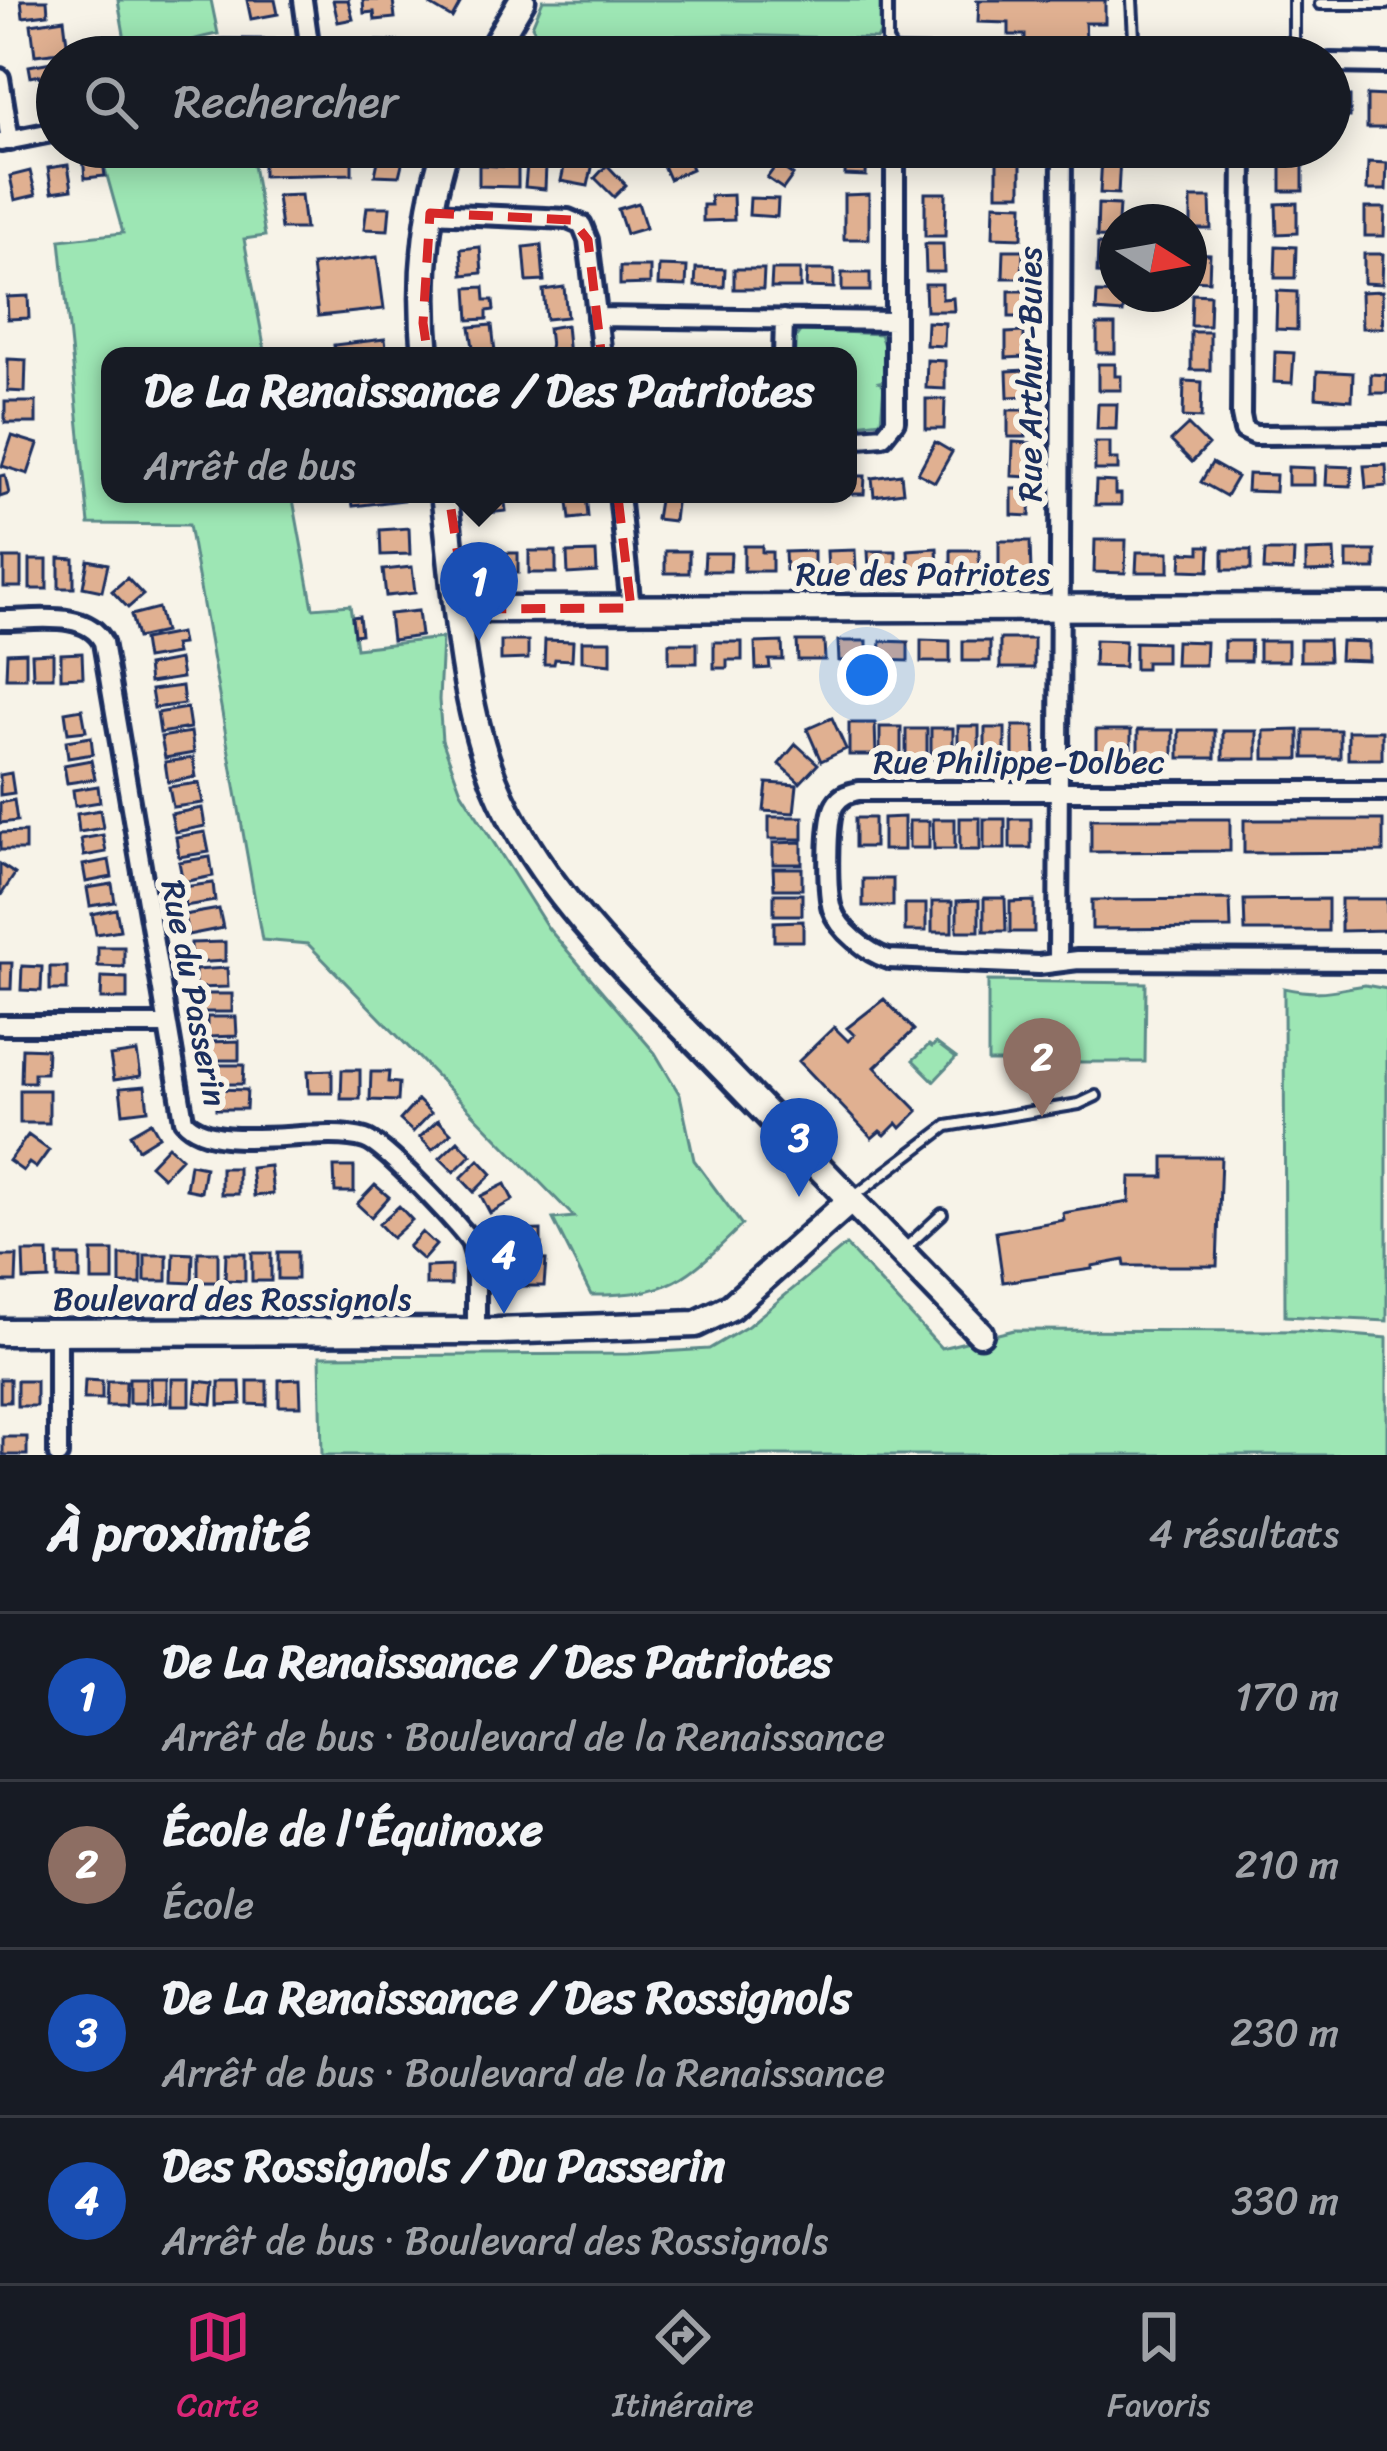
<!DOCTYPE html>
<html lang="fr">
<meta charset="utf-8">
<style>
body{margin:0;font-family:Sriracha,sans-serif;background:#242831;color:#f1f3f6}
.compass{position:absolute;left:1099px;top:204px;width:108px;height:108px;border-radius:50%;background:#171b24;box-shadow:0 6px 30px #0003;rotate:101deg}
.you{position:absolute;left:867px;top:675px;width:42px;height:42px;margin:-30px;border:9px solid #fff;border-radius:50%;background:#1a73e8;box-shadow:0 0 0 18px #1a73e833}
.badge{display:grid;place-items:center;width:78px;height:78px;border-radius:50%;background:#db2777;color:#fff;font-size:39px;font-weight:700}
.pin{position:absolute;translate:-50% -99px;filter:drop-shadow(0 3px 6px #0008)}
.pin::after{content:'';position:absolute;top:63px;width:42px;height:36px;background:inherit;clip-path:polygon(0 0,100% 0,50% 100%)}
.popup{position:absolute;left:101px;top:347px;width:756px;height:156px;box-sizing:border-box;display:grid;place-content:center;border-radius:24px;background:#171b24;filter:drop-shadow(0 3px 9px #0005);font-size:39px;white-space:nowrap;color:#9ea1a6}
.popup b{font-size:45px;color:#f1f3f6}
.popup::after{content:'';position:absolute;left:50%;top:100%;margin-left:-24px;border:24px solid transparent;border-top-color:#171b24}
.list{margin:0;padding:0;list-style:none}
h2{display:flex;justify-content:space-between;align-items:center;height:156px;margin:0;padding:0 48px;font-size:51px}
h2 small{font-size:39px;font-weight:400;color:#9ea1a6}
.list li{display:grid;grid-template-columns:78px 1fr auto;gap:36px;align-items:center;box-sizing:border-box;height:168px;padding:0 48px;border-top:3px solid #363941}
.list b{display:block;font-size:45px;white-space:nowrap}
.list p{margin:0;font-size:39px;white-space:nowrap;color:#9ea1a6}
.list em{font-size:39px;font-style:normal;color:#9ea1a6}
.icon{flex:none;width:66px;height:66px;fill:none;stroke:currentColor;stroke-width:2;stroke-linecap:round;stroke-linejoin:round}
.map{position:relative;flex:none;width:1387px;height:1455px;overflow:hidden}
.search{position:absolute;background:#171b24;box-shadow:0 6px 30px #0003;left:36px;right:36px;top:36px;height:132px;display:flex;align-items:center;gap:30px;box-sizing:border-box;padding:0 42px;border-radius:66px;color:#9ea1a6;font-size:45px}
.sheet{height:828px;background:#171b24}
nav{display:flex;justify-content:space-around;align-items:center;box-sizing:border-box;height:168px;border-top:3px solid #363941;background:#171b24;font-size:33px;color:#9ea1a6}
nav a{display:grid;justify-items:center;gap:6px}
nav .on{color:#db2777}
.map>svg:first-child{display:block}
.green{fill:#9de6b4;stroke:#5c8a89;stroke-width:3}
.building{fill:#e0b091;stroke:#1b2f5e;stroke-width:3}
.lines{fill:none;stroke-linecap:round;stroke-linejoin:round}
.lane-casing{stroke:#1b2f5e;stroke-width:16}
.street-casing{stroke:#1b2f5e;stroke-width:26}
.secondary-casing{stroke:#1b2f5e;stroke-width:33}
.lane{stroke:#f7f3e8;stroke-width:8}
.street{stroke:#f7f3e8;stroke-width:16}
.secondary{stroke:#f7f3e8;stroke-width:24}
.marked{fill:none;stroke:#d62828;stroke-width:9;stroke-dasharray:24 15;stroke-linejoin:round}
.labels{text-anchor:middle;stroke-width:12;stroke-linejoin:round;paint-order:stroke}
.street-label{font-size:33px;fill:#1b2f5e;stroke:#f7f3e8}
</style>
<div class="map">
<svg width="1387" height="1455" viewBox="0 0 1387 1455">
<rect width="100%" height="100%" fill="#f7f3e8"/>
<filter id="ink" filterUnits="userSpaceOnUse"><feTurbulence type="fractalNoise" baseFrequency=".00833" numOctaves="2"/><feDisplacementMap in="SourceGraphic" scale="24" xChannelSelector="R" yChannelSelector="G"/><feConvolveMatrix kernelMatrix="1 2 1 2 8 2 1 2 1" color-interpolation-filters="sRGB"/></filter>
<g filter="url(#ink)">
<path class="green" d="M118 0H211L218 34C186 38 159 57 128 57Z
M543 0H880V34L877 39 727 35 573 37 572 32H563V37C550 37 538 40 532 26Z
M99 147H250L265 236 244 239 266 356H110V494H292L313 608 350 605 356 648 442 638 439 700 442 740 461 791 548 928 655 1053 680 1095 694 1160 742 1225C686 1280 672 1295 591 1295L553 1219 574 1217 308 944 262 940 189 525 89 524 60 240 123 233Z
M801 330 880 334 885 349 884 381 879 382 884 386 881 421 848 425V356H793V341Z
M988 981 1146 983 1145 1062H988Z
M1365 985 1387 989V1321L1285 1316 1284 988C1322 996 1331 990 1365 985Z
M936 1043 956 1058 934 1081 913 1060 929 1045 932 1047Z
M846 1245 941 1348 1014 1330 1300 1331 1387 1338V1455H322L320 1356 629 1354 709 1349 748 1326Z"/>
<path class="building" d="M21 0H47L48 14 23 17Z
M247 0H275L278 14 251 19Z
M333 0H348L353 19 338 22Z
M363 0H393L395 18 375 20 374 12 364 13Z
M433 0H462L452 18 430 5Z
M975 0H1109H1105V23H1085L1086 39H1066V46L1025 45V35H1009V23L978 22 979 0Z
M64 19 68 51 35 55 31 24Z
M57 61V87L42 89 40 75 31 77 29 66Z
M1330 95 1350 96V117H1330Z
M1367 95 1386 96 1387 128H1367Z
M381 147H406L399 176 375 175Z
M674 147H683L692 169 669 179 658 154Z
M846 147H867L866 176 845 175Z
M944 147H963V158H943Z
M1194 147H1213L1214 165 1195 166Z
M308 150H352V174L263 176V151Z
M102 154 105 176 85 178 83 157Z
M1102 156 1120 157 1118 194 1100 193Z
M566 158 593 163 588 186 561 181Z
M1021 160V194H997V161Z
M1281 161H1303V191H1281Z
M1368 162 1387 163 1386 190H1367Z
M527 164 546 165 545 189 525 187Z
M777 164 793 175 783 189 767 178Z
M68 165 72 189 52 192 48 168Z
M479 165 518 167V187L479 186Z
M607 165 626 185 614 197 595 178Z
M30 171 36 195 15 200 10 176Z
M925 193H946L945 236H925Z
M869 194V239H844V195Z
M301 195 305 229H281L277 196Z
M733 195 734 220 703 221V205H711L710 196Z
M750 198 778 199 777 217 749 215Z
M1191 198H1210L1211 229H1191Z
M638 203 646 228 626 234 618 209Z
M1297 203V233L1277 234 1276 204Z
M994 204 1023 205 1022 238 993 237Z
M1098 204 1119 205 1117 238 1097 237Z
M367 207H390L388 230 364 229Z
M1365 208H1385L1384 236H1365Z
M925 244H943L944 272H926Z
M1098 244 1117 245 1115 274 1097 273Z
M541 245 544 281 527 282 524 247Z
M1276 246 1296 247 1295 278H1275Z
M480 247 482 273 463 275 461 249Z
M1004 250H1023L1022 278H1003Z
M1192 253 1210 254 1209 281 1191 280Z
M1364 254H1383L1382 284 1364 283Z
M377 257 384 309 318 316 312 265Z
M659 266 687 267 686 286 658 285Z
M620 267H650V284L620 285Z
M696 268 725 269 724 287 695 286Z
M734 269H764L763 289H734Z
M772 270H800V288H771Z
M807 270H834V288L806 287Z
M842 273H870V291H842Z
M925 284H942V299L953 298 954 311H926Z
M484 287 485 300H493L494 310 487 311V319L469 320 467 288Z
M564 287 567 317 546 319 543 290Z
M1009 291H1027V317H1009Z
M1277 291 1297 292V330L1276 329Z
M1382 291 1383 328H1362L1361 292Z
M1097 293 1124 294 1123 313 1096 311Z
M1192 294 1210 295 1209 326H1191Z
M28 296 29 318 8 319 7 297Z
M927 322 945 323 944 346 926 345Z
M492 325 495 352 474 354 470 327Z
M566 325 569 356H551L548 328Z
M1097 325H1115V353H1097Z
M1024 332V357L1006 358V333Z
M1191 332H1210V370H1191Z
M385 339 387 356H335L334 345Z
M1275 352 1294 353 1292 383 1274 382Z
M8 359 26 360 25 392 8 391Z
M927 360 945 361V389L926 388Z
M1098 364H1115V376H1121V390H1098Z
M1026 370 1027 396 1008 397 1007 371Z
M1317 371 1353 373 1352 400 1316 397Z
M1371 374 1387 375V393H1371Z
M1184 381 1202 382 1201 418 1183 417Z
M926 399H945L944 429H926Z
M5 402H36V423H5Z
M1098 404H1117L1116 429H1097Z
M1008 410H1025L1026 437H1008Z
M1188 425 1208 445 1192 462 1171 441Z
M12 436 38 444 28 474 2 466Z
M935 442 952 452 935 482 918 473Z
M1013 442 1030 443 1029 477 1012 476Z
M1095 442H1110V459H1118V470H1095Z
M1212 463 1237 477 1226 496 1201 482Z
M1386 465 1387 486 1366 488 1364 466Z
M1327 466 1352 467 1351 486 1326 485Z
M1288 467 1314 468V485H1288Z
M901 474 903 492 874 496 872 478Z
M1248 474 1276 475 1275 492 1247 491Z
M5 475 9 494 0 497V476Z
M848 476H865L864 494H848Z
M1096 481 1115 482V494H1121V505H1095Z
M1012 489H1031L1030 516 1012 515Z
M351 494H404V500L353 506Z
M486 494H504L506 511 487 513Z
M567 494H586L588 517 570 519Z
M660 494 677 495 674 521 656 519Z
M409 528 410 554 381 555 380 530Z
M1095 540H1126L1125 573 1094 572Z
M999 541H1030L1031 573H999Z
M744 546H762V552H772V571H744Z
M1200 546H1210L1209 571 1181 570 1182 552 1200 553Z
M937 548 938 568 909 570 908 550Z
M855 550 856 570 828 571 827 551Z
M951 550H979V569H951Z
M1223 550H1251V570H1223Z
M1334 550 1335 571 1306 572V551Z
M529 551H556V573H529Z
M665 551H689V573H665Z
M814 551V569L786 570 785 552Z
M868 551H896V569H869Z
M1265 551H1294L1293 571 1264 570Z
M1347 551H1375V569H1347Z
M596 552 597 572 568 574 567 553Z
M1137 552H1169V572H1136Z
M490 553H518V573H490Z
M705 553H731L730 571H704Z
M4 558H21V587H4Z
M59 558 74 559V588H59Z
M30 560H47V589H30Z
M88 560 108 564 102 591 83 587Z
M412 567 415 593 386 596 383 570Z
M127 578 143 595 128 608 112 591Z
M158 608 164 632 137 638 131 615Z
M418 611 421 636 392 640 389 614Z
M359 616 361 634 354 635 352 617Z
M180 633 182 644 174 645 176 654 146 659 143 640Z
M1000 639H1034V668H1000Z
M545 640 573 641 572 660 555 659 554 664H544Z
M921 640 950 641V662H921Z
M1095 640 1125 641 1124 667 1094 666Z
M1300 640H1328L1329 661H1300Z
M501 641H528V659L501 660Z
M582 641H611V664L582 661Z
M797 641H824L825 660H798Z
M838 641H867V660L839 661Z
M881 641 908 642V661L880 660Z
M963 641H990V661H963Z
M1176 641 1206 642 1205 665H1175Z
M1224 641H1251L1250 661H1224Z
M1259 641H1288V661H1259Z
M1341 641 1369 642V661L1340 660Z
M714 642H742V660H727V668H714Z
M782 642 783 660H769L770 668 756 669 755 643Z
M1135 642 1166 643V662H1146V669H1135Z
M669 643H697V663H669Z
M26 652V678H6L7 653Z
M53 653V677H33L32 654Z
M82 653 83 677 61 678V654Z
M179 660 182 678 149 683 147 666Z
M182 686 184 704 154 708 151 690Z
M187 708 190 728 160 733 157 713Z
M82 709 86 731 68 733 65 712Z
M832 718 846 749 821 761 807 729Z
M849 723H875L876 755H849Z
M958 726H979V760H958Z
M1013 726H1034L1035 759H1013Z
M880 727H901V756H880Z
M931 728H953V760H931Z
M985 728H1005V759H985Z
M906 729H927V759H906Z
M1096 730H1131V758H1096Z
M1138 730H1173V759H1138Z
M1179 730H1215V758H1179Z
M1299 730V759H1264V731Z
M1304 730H1340V758H1304Z
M1223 731H1257V759H1223Z
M1348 731H1382V759H1348Z
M191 732 194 753 165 758 161 737Z
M91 737 93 754 68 758 66 741Z
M796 744 818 764 800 783 779 764Z
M193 758 196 777 168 782 165 762Z
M91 760 95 779 67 783 64 765Z
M11 773 14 793 0 795V775Z
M199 783 203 803 173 807 169 787Z
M767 783 797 785 794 813 764 811Z
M98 786 100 802 75 806 73 790Z
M14 800 17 821 0 823V803Z
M202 808 205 826 175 832 171 814Z
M100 810 103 828 79 832 77 814Z
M769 817H803V839H769Z
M904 817V850H883V818Z
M855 818H874V847H855Z
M960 818H980V850H960Z
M933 819H955V849H934Z
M984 819H1005V849H984Z
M1010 819H1031V848H1010Z
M1091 819H1230V851L1091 852Z
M1244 820H1383V852L1244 853Z
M909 821H929V848H909Z
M25 832V850H0V833Z
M205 832 209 852 179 857 176 837Z
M103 835 106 852 84 856 81 839Z
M802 842V864H773V843Z
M210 857 213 876 183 882 179 862Z
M109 860 112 877 86 882 83 865Z
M0 864 15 874 1 895H0Z
M773 868H802V889H774Z
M863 879H893V906H863Z
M213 883 215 901 185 906 183 887Z
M112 884 115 902 90 906 87 888Z
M774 894H802V915H774Z
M984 898H1005L1006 931H984Z
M1230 899 1231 928 1092 929V900Z
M1328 899V931H1245L1244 900Z
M1341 899H1387V930L1341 931Z
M979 900V931H957V901Z
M1034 901V932H1010V902Z
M932 902H952V932H932Z
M905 904H926V931H905Z
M116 909 120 930 96 934 92 914Z
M219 909 223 928 188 935 184 915Z
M803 921V941H774V922Z
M225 942V961L191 963V943Z
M98 947H124V967L98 966Z
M0 963H12L11 989H0Z
M22 966 42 967 41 991 21 990Z
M50 967H67V990H50Z
M227 968 228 987 195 988V970Z
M102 977 127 978V999H101Z
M203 994H232V1012H202Z
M884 999 914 1030 875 1067 918 1111 901 1128 897 1123 885 1135 880 1131 872 1138 799 1061 834 1027 848 1041 854 1035 847 1028Z
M207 1017H236L237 1036 207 1037Z
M239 1041V1060H209V1042Z
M22 1048 47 1049 46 1073H34V1082H21Z
M137 1052 141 1076 114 1080 110 1056Z
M216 1065H244L243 1084H215Z
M332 1070V1093H309L308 1071Z
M342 1070H360V1099H341Z
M371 1072H389L388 1082 399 1083 398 1101 370 1100Z
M145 1086 148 1110 123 1113 120 1088Z
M216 1089 247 1090 246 1109H216Z
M20 1090H49V1123H20Z
M418 1100 431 1113 413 1132 400 1120Z
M438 1120 451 1133 432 1150 420 1137Z
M151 1122 159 1136 138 1149 130 1134Z
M28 1135 49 1150 36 1168 29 1163 23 1171 9 1161Z
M458 1141 471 1155 454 1172 440 1158Z
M168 1146 181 1158 163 1177 150 1165Z
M1164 1157H1221L1217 1266H1125L1124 1260 1092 1266V1269L1003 1282 996 1232 1064 1220 1063 1213 1129 1202 1130 1177H1164Z
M479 1160 492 1174 474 1192 461 1178Z
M190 1164 205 1167 201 1192 186 1189Z
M270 1166 273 1194 254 1196 251 1168Z
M334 1167H354V1192H335Z
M221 1168H238V1194H221Z
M505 1184 513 1200 490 1213 481 1196Z
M375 1185 389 1197 371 1217 357 1204Z
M399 1206 412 1220 392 1238 379 1224Z
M541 1230V1248L512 1249V1231Z
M422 1232 436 1245 423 1260 408 1247Z
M92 1251H113V1281H92Z
M23 1252H48L49 1279 24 1280Z
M198 1252H218V1282H198Z
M278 1252H297V1279H278Z
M174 1253 193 1254 192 1283 173 1282Z
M226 1253H245V1281L225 1280Z
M252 1253H271V1281H252Z
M120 1255H141V1284H120Z
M145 1255H167V1281H145Z
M0 1256H17L16 1282H0Z
M58 1256H80V1280L58 1279Z
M514 1259 546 1260 544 1286H519Z
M451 1266V1285H426V1267Z
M129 1378H146V1403H129Z
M150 1378H167V1402L151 1403Z
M0 1379H10V1402H0Z
M172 1379H190V1405H172Z
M300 1379 301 1406H279V1380Z
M85 1380 102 1381V1399H84Z
M17 1381H36V1406H17Z
M107 1381H126L125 1406H106Z
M197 1381 214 1383 212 1404 195 1402Z
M248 1381H267V1405L248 1404Z
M219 1382H240L241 1404 219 1405Z
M3 1437H27V1455H3Z"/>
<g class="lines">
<g class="lane-casing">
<path id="lane" d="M887 0V41L896 56
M1132 0 1135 57
M1294 0V57
M1320 4H1387
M856 1195 947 1126 1079 1104 1096 1096
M902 1251 942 1214"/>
</g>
<g class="street-casing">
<path id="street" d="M303 0 310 51
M190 57 224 50 468 54 756 52 936 57
M1330 63 1387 64
M0 78 10 141
M1 142 57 131
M732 147V148
M1243 147 1241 415 1244 430 1255 435 1387 434
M430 213 568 219 582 225 588 240 602 356
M597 317 895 321
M783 356 784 319
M848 439 883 436 895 421V147
M619 494 631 608
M0 620C32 621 86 609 103 642L184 1120C214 1156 319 1125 365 1139 385 1145 456 1222 471 1242L476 1258V1331
M1387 791H859C849 793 841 795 835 805 826 819 827 893 832 909 839 930 868 953 888 959L1039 965 1078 960 1387 961
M1058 962 1062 147
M0 1025H166
M58 1455V1332"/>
</g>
<g class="secondary-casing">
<path id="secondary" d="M488 57 522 0
M426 356C419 284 424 216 446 147
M444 494C456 588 459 692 494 781 538 890 633 975 713 1058 802 1150 891 1242 980 1333
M459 609 1387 607
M0 1332 497 1331 696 1324 731 1307 851 1200"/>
</g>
<use href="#lane" class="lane"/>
<use href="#street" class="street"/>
<use href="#secondary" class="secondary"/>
</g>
</g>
<path class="marked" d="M430 213 572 220 588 240 631 608 466 609 423 323Z"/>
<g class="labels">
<g class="street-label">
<text transform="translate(1029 374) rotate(-90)" y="12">Rue Arthur-Buies</text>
<text x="923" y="585">Rue des Patriotes</text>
<text x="1019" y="773">Rue Philippe-Dolbec</text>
<text transform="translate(195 993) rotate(79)" y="12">Rue du Passerin</text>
<text x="232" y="1310">Boulevard des Rossignols</text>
</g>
</g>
</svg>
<svg class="compass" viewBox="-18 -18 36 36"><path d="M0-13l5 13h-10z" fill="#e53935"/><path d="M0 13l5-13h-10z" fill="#9ea1a6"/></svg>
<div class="you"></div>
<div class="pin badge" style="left:479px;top:641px;background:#1a4fb4">1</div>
<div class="popup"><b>De La Renaissance / Des Patriotes</b>Arrêt de bus</div>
<div class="pin badge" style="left:1042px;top:1117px;background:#8d6e63">2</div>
<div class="pin badge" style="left:799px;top:1197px;background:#1a4fb4">3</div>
<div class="pin badge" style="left:504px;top:1314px;background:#1a4fb4">4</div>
<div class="search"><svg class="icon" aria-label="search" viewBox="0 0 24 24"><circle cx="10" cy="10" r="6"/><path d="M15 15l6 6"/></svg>Rechercher</div>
</div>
<section class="sheet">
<h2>À proximité<small>4 résultats</small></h2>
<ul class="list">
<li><span class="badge" style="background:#1a4fb4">1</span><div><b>De La Renaissance / Des Patriotes</b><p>Arrêt de bus · Boulevard de la Renaissance</p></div><em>170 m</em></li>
<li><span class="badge" style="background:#8d6e63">2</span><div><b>École de l'Équinoxe</b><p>École</p></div><em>210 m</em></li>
<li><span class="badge" style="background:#1a4fb4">3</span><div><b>De La Renaissance / Des Rossignols</b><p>Arrêt de bus · Boulevard de la Renaissance</p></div><em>230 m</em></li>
<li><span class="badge" style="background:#1a4fb4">4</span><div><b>Des Rossignols / Du Passerin</b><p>Arrêt de bus · Boulevard des Rossignols</p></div><em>330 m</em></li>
</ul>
</section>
<nav>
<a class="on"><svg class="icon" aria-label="map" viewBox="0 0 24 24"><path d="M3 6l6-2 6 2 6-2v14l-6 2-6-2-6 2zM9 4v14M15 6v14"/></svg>Carte</a>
<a><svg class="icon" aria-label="directions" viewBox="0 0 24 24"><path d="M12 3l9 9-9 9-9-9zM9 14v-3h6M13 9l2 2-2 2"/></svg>Itinéraire</a>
<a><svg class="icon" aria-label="saved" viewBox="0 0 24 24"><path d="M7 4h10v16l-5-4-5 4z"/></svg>Favoris</a>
</nav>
